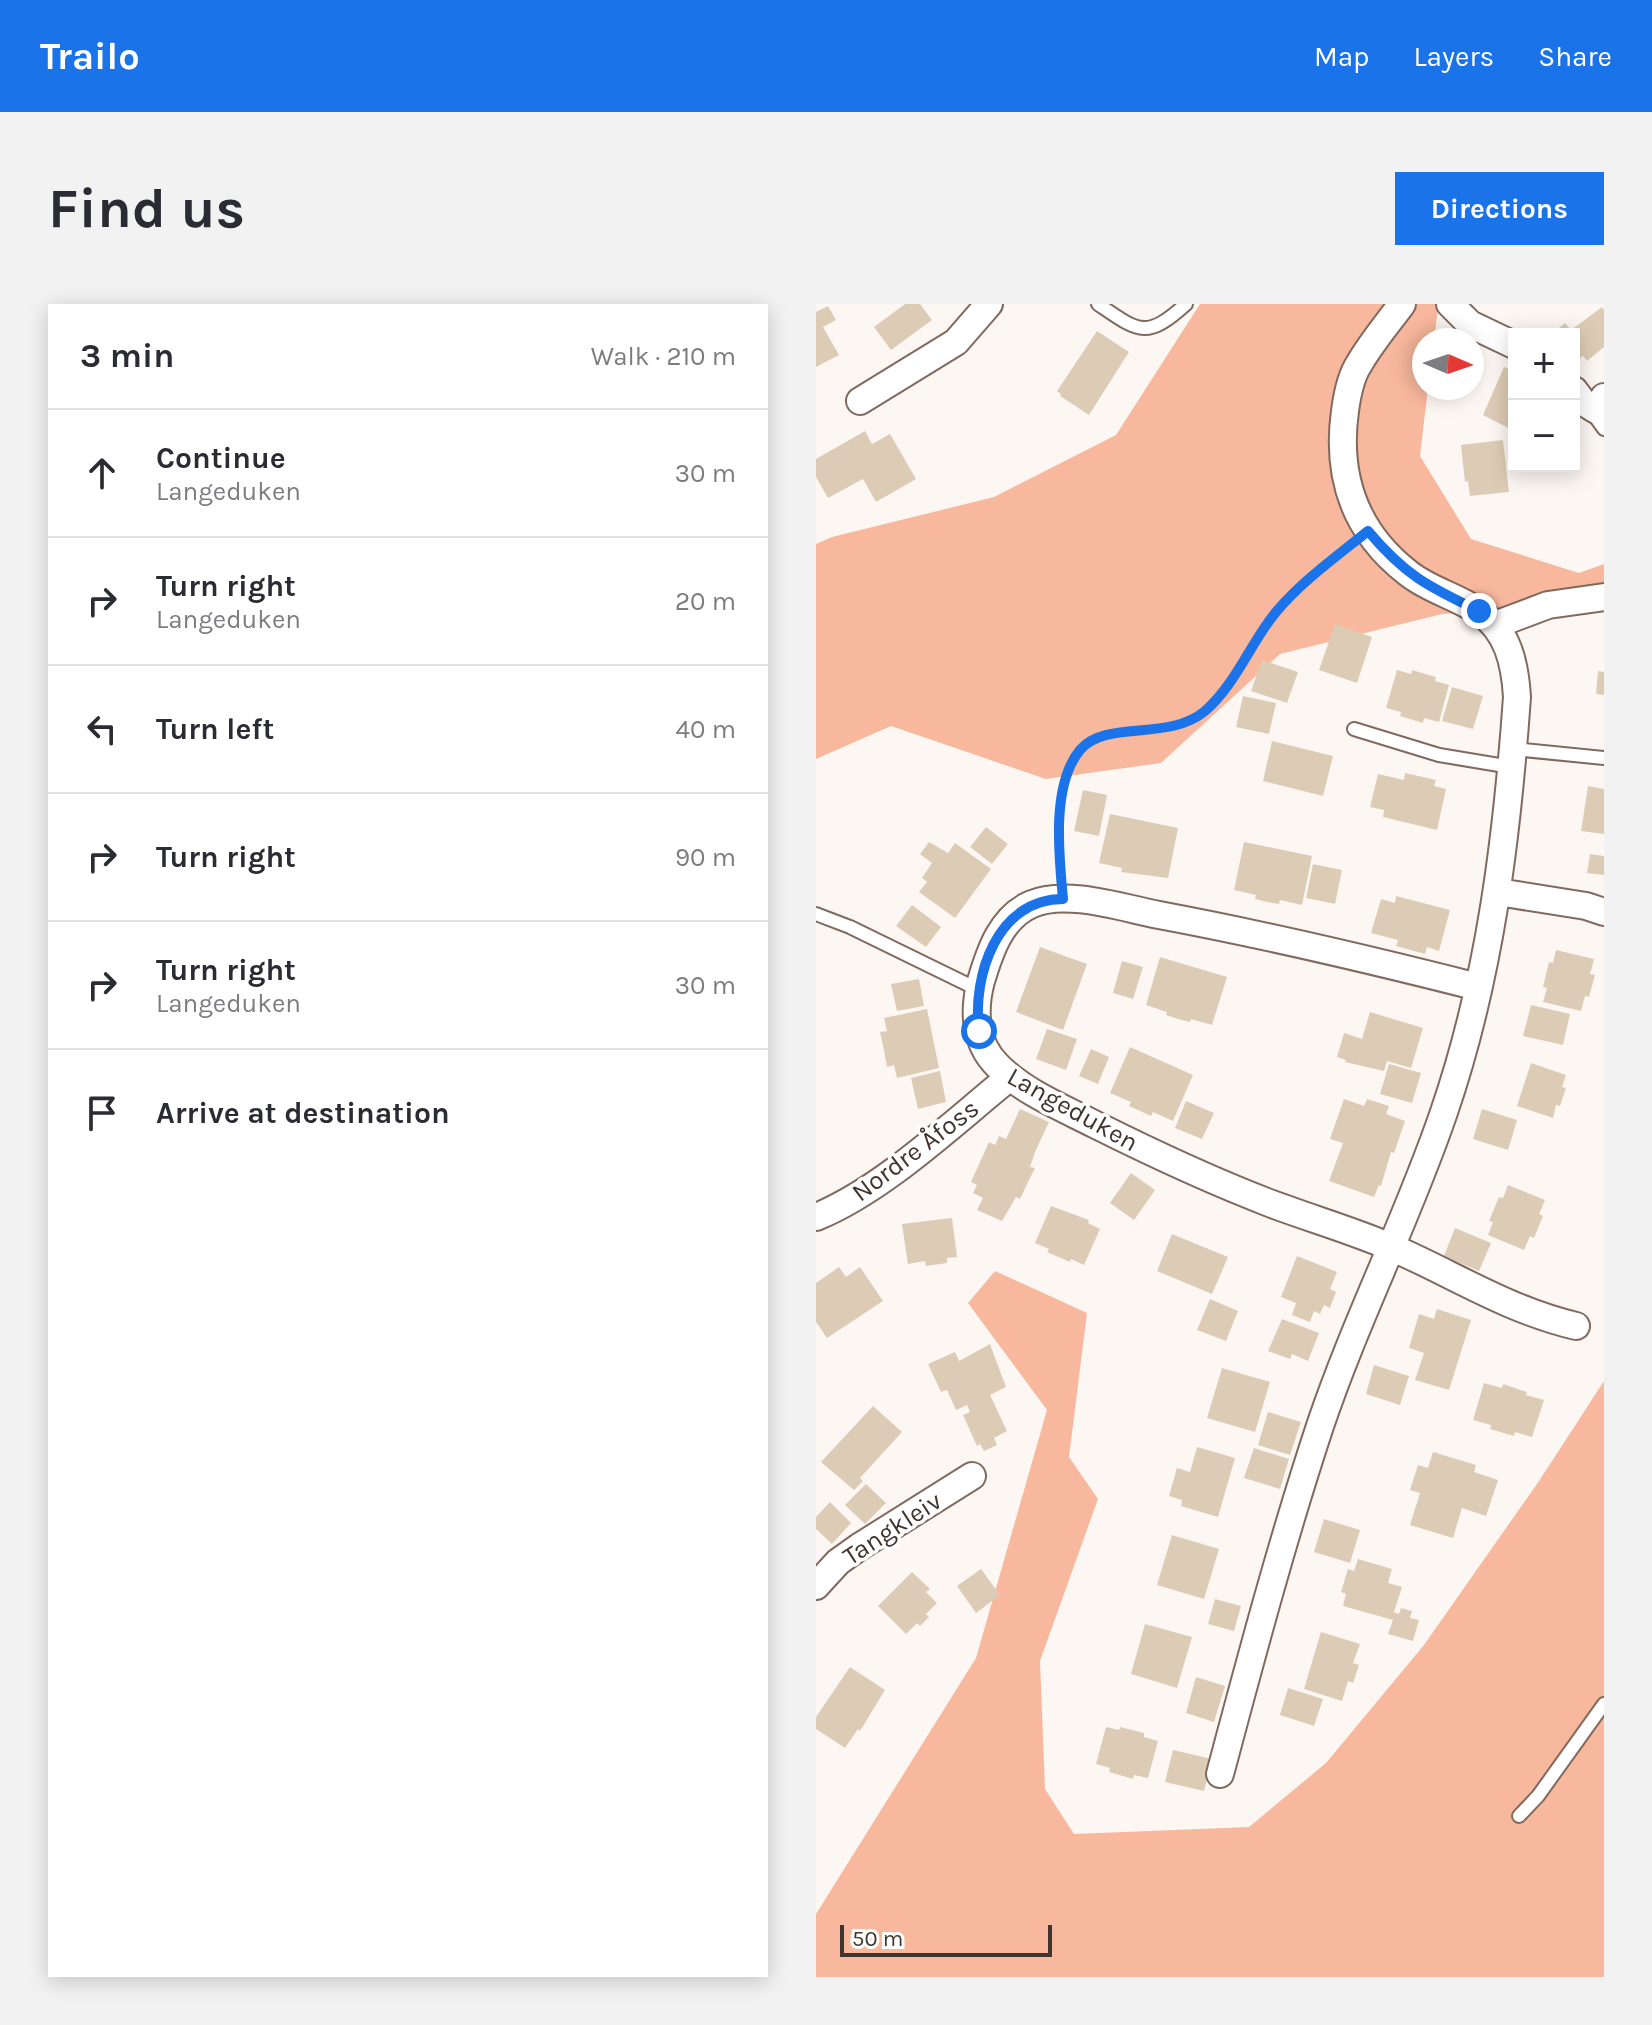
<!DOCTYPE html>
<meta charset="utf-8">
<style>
body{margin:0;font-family:Karla,sans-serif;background:#f2f2f3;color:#2b2b33}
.controls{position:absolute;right:24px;top:24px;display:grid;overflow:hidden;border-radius:0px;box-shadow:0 4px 20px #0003}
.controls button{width:72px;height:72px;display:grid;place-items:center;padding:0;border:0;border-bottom:2px solid #e1e1e2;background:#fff;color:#2b2b33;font:40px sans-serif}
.compass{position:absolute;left:596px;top:24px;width:72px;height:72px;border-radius:50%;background:#fff;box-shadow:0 4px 20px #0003;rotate:92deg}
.scale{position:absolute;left:24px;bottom:20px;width:212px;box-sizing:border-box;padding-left:8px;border:4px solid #40342f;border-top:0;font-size:22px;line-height:28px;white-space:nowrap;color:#40342f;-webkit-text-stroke:6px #fff;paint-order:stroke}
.stop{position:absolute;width:24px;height:24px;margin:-18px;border:6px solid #1a73e8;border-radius:50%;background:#fff}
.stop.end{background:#1a73e8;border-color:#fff;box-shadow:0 2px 8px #0008}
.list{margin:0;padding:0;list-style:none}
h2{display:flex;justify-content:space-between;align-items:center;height:104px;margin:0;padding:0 32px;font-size:34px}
h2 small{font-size:26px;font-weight:400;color:#7c7c81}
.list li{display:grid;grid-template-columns:52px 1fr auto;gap:24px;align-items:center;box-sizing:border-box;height:128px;padding:0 32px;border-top:2px solid #e1e1e2}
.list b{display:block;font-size:30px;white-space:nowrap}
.list p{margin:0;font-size:26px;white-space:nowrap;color:#7c7c81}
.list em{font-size:26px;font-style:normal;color:#7c7c81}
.icon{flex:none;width:44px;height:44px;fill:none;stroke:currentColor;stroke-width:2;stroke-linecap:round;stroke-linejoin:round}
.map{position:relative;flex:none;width:788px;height:1673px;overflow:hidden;border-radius:0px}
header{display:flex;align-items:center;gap:48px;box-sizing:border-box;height:112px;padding:0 40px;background:#1a73e8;color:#fff}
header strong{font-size:38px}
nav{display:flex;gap:44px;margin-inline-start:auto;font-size:28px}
.intro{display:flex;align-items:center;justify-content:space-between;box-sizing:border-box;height:192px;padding:0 48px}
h1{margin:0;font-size:56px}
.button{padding:20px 36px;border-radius:0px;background:#1a73e8;color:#fff;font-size:28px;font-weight:700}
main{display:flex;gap:48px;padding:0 48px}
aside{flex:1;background:#fff;border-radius:0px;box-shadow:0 4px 20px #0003}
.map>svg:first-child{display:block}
.green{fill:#f8b89d}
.building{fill:#ddccb5}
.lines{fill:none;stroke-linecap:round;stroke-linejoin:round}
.service-casing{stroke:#82695e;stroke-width:16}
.minor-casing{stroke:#82695e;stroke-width:30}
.path{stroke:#9e9591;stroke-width:5;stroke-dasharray:6 4;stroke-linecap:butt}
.service{stroke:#fff;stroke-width:12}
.minor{stroke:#fff;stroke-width:26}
.route{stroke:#1a73e8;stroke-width:10}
.labels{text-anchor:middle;stroke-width:7;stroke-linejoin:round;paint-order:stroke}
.street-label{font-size:26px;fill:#40342f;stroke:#fff}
</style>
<header>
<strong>Trailo</strong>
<nav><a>Map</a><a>Layers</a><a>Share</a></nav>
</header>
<div class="intro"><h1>Find us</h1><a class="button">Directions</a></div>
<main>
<aside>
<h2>3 min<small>Walk · 210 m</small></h2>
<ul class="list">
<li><svg class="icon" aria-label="ahead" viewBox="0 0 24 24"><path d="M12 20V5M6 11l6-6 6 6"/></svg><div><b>Continue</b><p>Langeduken</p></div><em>30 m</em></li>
<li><svg class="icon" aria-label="right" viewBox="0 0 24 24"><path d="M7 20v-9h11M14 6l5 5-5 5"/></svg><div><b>Turn right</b><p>Langeduken</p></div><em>20 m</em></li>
<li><svg class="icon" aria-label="left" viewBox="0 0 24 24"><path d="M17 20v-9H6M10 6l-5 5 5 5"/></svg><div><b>Turn left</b></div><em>40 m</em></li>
<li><svg class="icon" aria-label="right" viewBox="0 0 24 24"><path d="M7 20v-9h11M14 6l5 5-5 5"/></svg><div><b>Turn right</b></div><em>90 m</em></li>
<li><svg class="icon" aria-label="right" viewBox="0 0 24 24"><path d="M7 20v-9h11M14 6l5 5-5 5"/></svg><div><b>Turn right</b><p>Langeduken</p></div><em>30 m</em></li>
<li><svg class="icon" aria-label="arrive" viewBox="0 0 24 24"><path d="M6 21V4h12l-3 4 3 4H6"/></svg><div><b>Arrive at destination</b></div></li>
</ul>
</aside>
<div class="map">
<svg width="788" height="1673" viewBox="0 0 788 1673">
<rect width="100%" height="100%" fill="#fdf7f4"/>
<path class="green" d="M384 0H628L622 5 618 36H608V84H612L604 152 655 235 763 269 788 260V304L626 310 464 350 345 459 230 475 75 422 0 455V240L16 233 178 193 300 131Z
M179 967 271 1009 253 1153 282 1195 224 1357 229 1485 258 1530 433 1523 510 1459 608 1341 723 1177 788 1077V1673H0V1610L160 1354 231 1106 152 999Z"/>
<path class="building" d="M89 0H104L116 16 75 46 58 23Z
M12 2 20 16 7 23 23 51 0 63V8Z
M786 3 788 6V43L771 57 767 52 758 59V30H736L749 19 755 26Z
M281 27 313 48 273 111 244 92 245 90 241 87Z
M688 63 698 67V127L667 111Z
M49 127 56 140 74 130 100 175 60 198 47 175 12 194 0 173V155Z
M687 136 693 188 654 192 652 177 649 178 645 141Z
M519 320 556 333 541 379 503 366Z
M446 356 482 368 471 399 435 387Z
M581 366 595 370 596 366 620 373 619 377 633 381 623 418 608 414 607 419 584 412 585 408 570 404Z
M782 367 788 368V391L780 390Z
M636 383 667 392 657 425 626 417Z
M427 392 460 399 453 430 420 423Z
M456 437 517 452 507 492 447 477Z
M589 469 620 476 618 482 630 485 621 526 567 513 568 506 554 503 562 470 588 476Z
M772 482 788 485V530L765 527Z
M267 486 291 491 283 532 258 527Z
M294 510 362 524 352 574 305 568 306 564 283 559Z
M170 523 192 540 176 560 154 543Z
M113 538 132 549 139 539 175 565 139 614 103 588 111 578 106 574 116 559 104 550Z
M428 538 496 552 486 601 464 596 463 600 451 598 439 595 440 591 418 586Z
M774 550 788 552V571L771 569Z
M497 560 526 566 519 600 490 594Z
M580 592 634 606 623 647 611 643 609 650 580 642 582 636 555 629 565 595 579 599Z
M96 601 125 623 110 643 80 622Z
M224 643 271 660 247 726 200 708Z
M740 646 778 655 774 670 779 671 773 693 769 692 765 707 727 698 731 684 727 683 733 658 737 659Z
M344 653 411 673 396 721 375 715 374 718 362 715 350 711 351 708 330 701Z
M306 657 327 663 317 695 297 689Z
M103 675 108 702 81 707 75 680Z
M715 701 754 710 747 741 707 732Z
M111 705 123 764 81 774 78 761 71 763 68 746 64 728 71 727 68 714Z
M554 708 607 724 595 764 571 757 568 767 529 758 530 756 521 753 528 729 546 735Z
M231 725 261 735 250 766 220 755Z
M314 743 377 771 357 817 337 808 335 812 313 802 315 798 294 789Z
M275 745 293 753 282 780 263 772Z
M715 759 750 771 746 783 750 784 744 802 740 801 737 814 701 802Z
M573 760 605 769 596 799 564 790Z
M124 767 130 798 102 805 95 774Z
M528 795 548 802 551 795 573 802 570 810 589 817 578 849 575 848 565 882 563 881 558 893 513 877 527 839 514 835Z
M370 797 398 809 386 835 359 824Z
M204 805 233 818 219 848 214 863 219 864 211 880 204 895 200 893 186 917 161 906 167 894 157 889 161 881 155 878 173 838 179 841 183 832 190 835Z
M666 805 701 816 692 846 657 835Z
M315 869 339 886 318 916 294 899Z
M692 881 729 896 723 910 727 912 718 934 714 932 708 946 672 931 677 918 673 917 683 893 687 894Z
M235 902 273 916 272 919 284 925 268 961 255 955 254 958 231 948 233 945 219 939Z
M136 914 141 953 131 954V959L110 962 109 957 92 960 86 920Z
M639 924 675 939 663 967 628 952Z
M356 930 412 953 396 990 341 967Z
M481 952 521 968 514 985 520 988 514 1004 508 1001 504 1010 498 1007 494 1018 476 1011 480 999 465 993Z
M23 963 30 973 44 963 67 997 11 1034 0 1018V979Z
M394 995 422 1007 410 1037 381 1026Z
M621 1005 655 1016 633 1086 599 1076 608 1049 593 1044 603 1010 618 1015Z
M466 1015 503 1029 492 1057 476 1050 474 1055 452 1047Z
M174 1040 190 1083 174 1091 191 1127 178 1134 181 1141 168 1147 164 1140 161 1142 147 1111 154 1108 151 1101 140 1106 131 1086 125 1088 112 1060 139 1048 143 1057Z
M558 1061 593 1072 584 1101 550 1090Z
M406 1064 454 1078 439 1128 391 1114Z
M668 1079 686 1084 687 1080 711 1088 710 1091 728 1096 716 1133 699 1128 698 1132 674 1125 675 1121 657 1116Z
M57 1102 86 1128 44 1174 47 1177 38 1186 5 1158Z
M452 1108 485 1118 474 1151 442 1141Z
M381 1143 419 1154 402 1213 365 1202 366 1196 353 1192 361 1164 374 1168Z
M438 1144 473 1155 464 1185 428 1174Z
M617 1148 660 1161 658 1168 682 1176 670 1212 646 1204 637 1234 594 1221 604 1189 594 1186 602 1161 612 1164Z
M50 1180 70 1199 49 1220 29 1201Z
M14 1198 35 1219 16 1240 0 1225V1213Z
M508 1215 544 1226 534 1259 498 1248Z
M356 1231 403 1245 388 1295 341 1281Z
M542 1255 576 1265 572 1279 586 1283 578 1308 583 1310 585 1304 596 1307 594 1314 603 1316 597 1337 572 1330 577 1316 527 1302 530 1290 525 1288 532 1265 538 1267Z
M165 1265 184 1291 160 1309 141 1282Z
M96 1268 114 1285 110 1288 121 1299 110 1310 113 1313 104 1322 101 1319 90 1330 62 1302Z
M399 1295 425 1302 418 1327 392 1320Z
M329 1320 376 1333 361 1384 315 1370Z
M505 1328 544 1340 537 1359 543 1361 537 1379 532 1377 526 1397 488 1385Z
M34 1363 69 1386 44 1427 42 1425 29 1444 0 1425V1413Z
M380 1373 409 1382 398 1418 370 1409Z
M472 1384 507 1395 498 1422 464 1411Z
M290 1423 303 1426 304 1423 328 1429V1433L342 1437 332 1474 318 1471 317 1475 293 1468 294 1464 280 1460Z
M357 1446 396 1455 388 1487 349 1478Z"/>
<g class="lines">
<g class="service-casing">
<path id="service" d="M282 0C323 28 330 36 370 0
M780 106V114L788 125
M538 425 623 451 695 463
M697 445 788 454
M0 610 34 623 163 686
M703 1512 722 1492 788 1400"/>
</g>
<g class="minor-casing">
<path id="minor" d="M634 0 654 20 698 41
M758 86 767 98 780 106 788 93
M44 97 140 38 173 0
M679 321 732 301 788 293
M682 588 770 602 788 608
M662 683C556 656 450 631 343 611 307 604 250 585 216 600 185 613 174 647 165 677 157 707 159 739 181 761 207 788 247 804 280 821 338 850 396 877 456 900 496 915 538 927 577 944 639 971 692 1006 760 1022
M0 913C67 886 138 818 194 773
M0 1282 22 1258 43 1243 156 1172
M404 1470C435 1354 466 1237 504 1122 540 1015 592 914 628 808 674 674 691 534 701 393 699 360 692 326 662 307 640 292 613 286 592 269 538 227 520 172 529 107 531 92 535 72 543 60 555 39 572 19 586 0"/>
</g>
<path class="path" d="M245 570C242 533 239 478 264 446 289 415 352 438 389 407 420 381 435 339 460 308 480 284 508 263 532 243"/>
<use href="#service" class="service"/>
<use href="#minor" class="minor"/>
</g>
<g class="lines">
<path class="route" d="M163 727C156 672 181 595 247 595 243 552 235 481 264 446 290 415 352 438 389 407 420 380 435 338 460 308 486 277 521 252 552 227 589 271 611 282 663 307"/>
</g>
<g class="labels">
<g class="street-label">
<text transform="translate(257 805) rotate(29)" y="9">Langeduken</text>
<text transform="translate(99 846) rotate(-37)" y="9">Nordre Åfoss</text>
<text transform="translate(76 1224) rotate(-33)" y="9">Tangkleiv</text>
</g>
</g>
</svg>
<div class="controls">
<button>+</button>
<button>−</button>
</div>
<svg class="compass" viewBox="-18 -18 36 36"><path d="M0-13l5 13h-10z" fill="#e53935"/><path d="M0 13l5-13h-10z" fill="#7c7c81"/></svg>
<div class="scale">50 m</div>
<div class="stop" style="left:163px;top:727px"></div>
<div class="stop end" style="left:663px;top:307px"></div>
</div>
</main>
